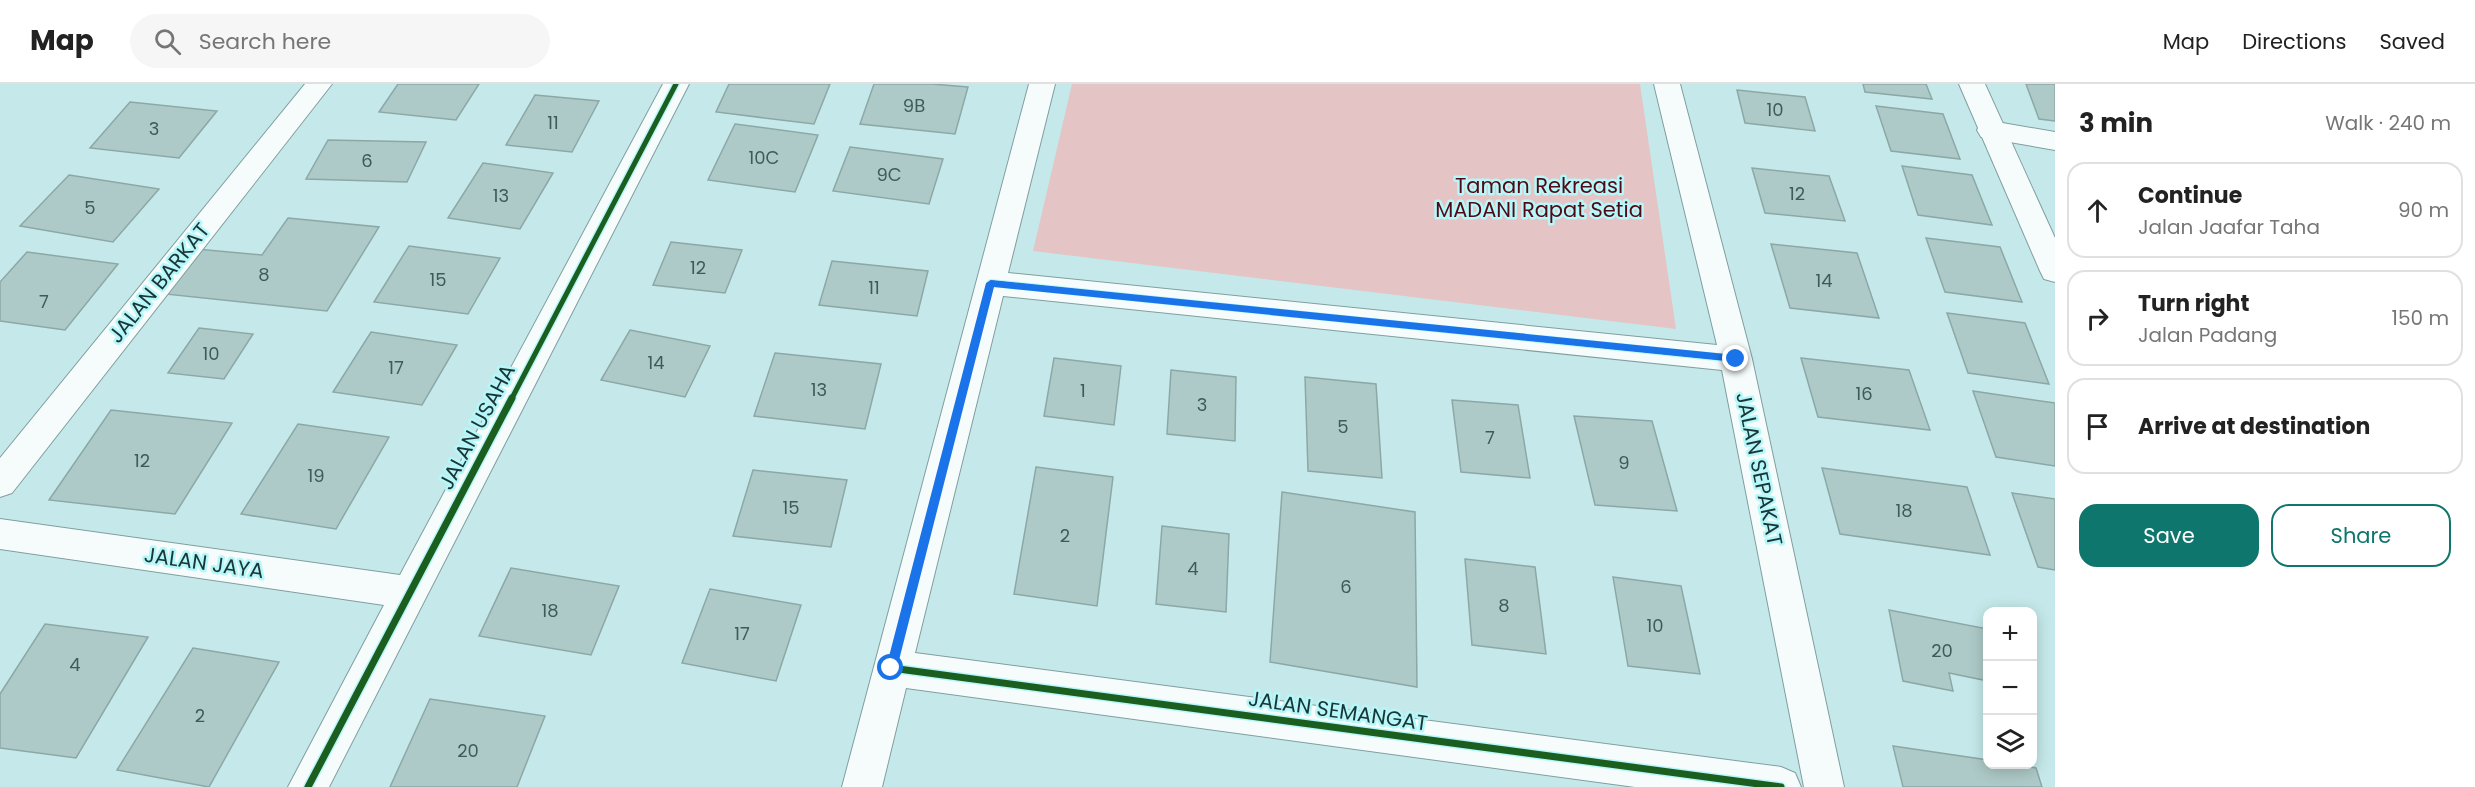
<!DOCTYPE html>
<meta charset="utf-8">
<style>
body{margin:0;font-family:Poppins,sans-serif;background:#f6f6f6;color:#222}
.controls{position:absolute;right:18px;bottom:18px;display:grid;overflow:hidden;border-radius:12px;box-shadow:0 3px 15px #0003}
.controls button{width:54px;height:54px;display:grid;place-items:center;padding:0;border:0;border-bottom:2px solid #e0e0e0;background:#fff;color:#222;font:30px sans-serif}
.stop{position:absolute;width:18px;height:18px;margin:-14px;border:4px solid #1a73e8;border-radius:50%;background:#fff}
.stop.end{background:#1a73e8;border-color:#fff;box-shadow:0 2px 6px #0008}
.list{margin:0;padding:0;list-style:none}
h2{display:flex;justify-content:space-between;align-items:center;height:78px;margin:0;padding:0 24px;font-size:26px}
h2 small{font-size:20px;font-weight:400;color:#767676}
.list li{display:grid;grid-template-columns:39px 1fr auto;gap:18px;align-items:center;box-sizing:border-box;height:96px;margin:0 12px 12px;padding:0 12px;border:2px solid #e0e0e0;border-radius:18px}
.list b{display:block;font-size:22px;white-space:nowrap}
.list p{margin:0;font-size:20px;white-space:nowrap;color:#767676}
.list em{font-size:20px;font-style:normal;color:#767676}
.actions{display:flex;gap:12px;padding:18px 24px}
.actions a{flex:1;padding:14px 0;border:2px solid #0f766e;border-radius:18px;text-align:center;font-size:21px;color:#0f766e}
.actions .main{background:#0f766e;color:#fff}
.icon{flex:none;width:33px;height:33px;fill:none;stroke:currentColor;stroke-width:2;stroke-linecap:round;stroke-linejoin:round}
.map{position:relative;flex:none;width:2055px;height:703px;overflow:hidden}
header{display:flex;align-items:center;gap:36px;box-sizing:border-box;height:84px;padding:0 30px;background:#fff;border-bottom:2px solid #e0e0e0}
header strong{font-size:28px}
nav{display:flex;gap:33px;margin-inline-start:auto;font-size:21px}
.search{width:420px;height:54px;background:#f6f6f6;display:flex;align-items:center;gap:15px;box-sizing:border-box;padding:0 21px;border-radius:33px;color:#767676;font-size:22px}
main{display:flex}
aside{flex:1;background:#fff}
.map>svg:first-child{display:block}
.green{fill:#e4c4c5}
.building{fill:#aecac8;stroke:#8ca8a6;stroke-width:1.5}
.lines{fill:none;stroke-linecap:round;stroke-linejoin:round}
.minor-casing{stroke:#819e9f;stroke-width:2}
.tertiary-casing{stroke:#819e9f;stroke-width:2}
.minor{fill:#f6fcfc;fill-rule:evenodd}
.tertiary{fill:#f6fcfc;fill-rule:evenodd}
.cycleway-far1-casing{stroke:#b6f7f9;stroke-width:8}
.cycleway-casing{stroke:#b6f7f9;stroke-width:10}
.cycleway-far1{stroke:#1b5e20;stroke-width:5}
.cycleway{stroke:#1b5e20;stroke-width:7}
.route{fill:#1a73e8}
.labels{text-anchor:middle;stroke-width:5;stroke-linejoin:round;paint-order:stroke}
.number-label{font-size:18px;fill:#3f5a5a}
.park-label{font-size:21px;fill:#510a15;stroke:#b6f7f9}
.street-label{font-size:21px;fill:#1a3536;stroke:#b6f7f9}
</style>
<header>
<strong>Map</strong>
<div class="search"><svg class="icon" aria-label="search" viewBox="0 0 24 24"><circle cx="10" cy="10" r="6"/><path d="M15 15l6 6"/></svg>Search here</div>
<nav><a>Map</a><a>Directions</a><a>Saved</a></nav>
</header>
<main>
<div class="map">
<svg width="2055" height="703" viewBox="0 0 2055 703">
<rect width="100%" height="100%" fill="#c5e9ea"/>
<path class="green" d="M1072 0H1640L1676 245 1033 167Z"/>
<path class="building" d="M398 0H479L456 36 379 28Z
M729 0H830L814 40 716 28Z
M874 0H932L968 3 955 50 860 40Z
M1863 0H1926L1932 15 1865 8Z
M2026 0H2055V37L2039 35Z
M1737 6 1805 13 1815 47 1745 39Z
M535 11 599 17 572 68 506 61Z
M130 18 217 27 179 74 90 64Z
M1876 22 1943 30 1960 75 1891 67Z
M735 40 818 51 795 108 708 96Z
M328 56 426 58 407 98 306 95Z
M850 63 943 75 929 120 833 107Z
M483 79 553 89 520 145 448 134Z
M1902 82 1972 91 1992 141 1918 131Z
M1752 84 1829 92 1845 137 1765 129Z
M69 91 159 105 113 158 20 142Z
M288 134 379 143 327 227 165 210 197 165 262 171Z
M1926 154 2000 163 2022 218 1945 208Z
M671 158 742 166 725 209 653 201Z
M1771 160 1857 169 1879 234 1790 224Z
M409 162 500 174 468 230 374 218Z
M27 168 118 180 65 246 0 237V198Z
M832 177 928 187 917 232 819 221Z
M1947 229 2025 239 2049 300 1968 289Z
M199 244 253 250 224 295 168 289Z
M630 246 710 262 685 313 601 296Z
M371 248 457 261 422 321 333 308Z
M775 269 881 280 865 345 754 332Z
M1054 274 1121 282 1114 341 1044 332Z
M1801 274 1909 286 1930 346 1818 333Z
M1171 286 1236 293 1235 357 1167 350Z
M1305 293 1376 300 1382 394 1308 387Z
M1973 307 2055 319V382L1996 373Z
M1452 316 1518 321 1530 394 1461 388Z
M111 326 232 339 175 430 49 416Z
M1574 332 1652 337 1677 427 1595 421Z
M298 340 389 353 336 445 241 430Z
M1036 383 1113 393 1097 522 1014 510Z
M1822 384 1967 403 1990 471 1840 450Z
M753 386 847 396 831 463 733 452Z
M1282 408 1415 428 1417 603 1270 578Z
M2012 409 2055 415V486L2038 483Z
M1162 442 1229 450 1226 528 1156 520Z
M1465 475 1535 483 1546 570 1472 561Z
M511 484 619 502 591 571 479 552Z
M1613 493 1681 502 1700 590 1628 582Z
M710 505 801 521 776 597 682 579Z
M1889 526 1988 545V597L1949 589 1953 607 1903 597Z
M45 540 148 553 76 674 0 664V610Z
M193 564 279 578 209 703 117 686Z
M430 615 545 632 517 703H390Z
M1893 662 1988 676V680H2015L2036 684 2042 703H1903Z"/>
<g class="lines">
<g class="minor-casing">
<path id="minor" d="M305 0H332L12 409 0 413V374Z
M663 0H689L329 703H288L384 521 0 465V435L400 491Z
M1029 0H1055L1008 189 1717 261 1654 0H1680L1752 275 1844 703H1804L1722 286 1003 212 915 569 1781 683 1795 689 1801 703H1635L906 604 882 703H842Z
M1991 37 2055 48V66L1981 53 1977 46 1981 39Z"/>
</g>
<g class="tertiary-casing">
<path id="tertiary" d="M1959 0H1985L2055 154V198L2044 195 2040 187Z"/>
</g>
<use href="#minor" class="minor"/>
<use href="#tertiary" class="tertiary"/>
<g class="cycleway-far1-casing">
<path id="cycleway-far1" d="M991 199 1736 275
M511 316 676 0"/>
</g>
<g class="cycleway-casing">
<path id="cycleway" d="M891 584 1781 703
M308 703 512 314"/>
</g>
<use href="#cycleway-far1" class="cycleway-far1"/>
<use href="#cycleway" class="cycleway"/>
</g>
<path class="route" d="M991 196 1736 271 1740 275 1736 278 994 203 897 584 891 589 886 584 986 199Z"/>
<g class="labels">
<g class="number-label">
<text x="914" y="28">9B</text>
<text x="1775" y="32">10</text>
<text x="553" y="45">11</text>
<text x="154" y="51">3</text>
<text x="764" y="80">10C</text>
<text x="367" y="83">6</text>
<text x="889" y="97">9C</text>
<text x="1797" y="116">12</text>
<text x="501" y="118">13</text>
<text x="90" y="130">5</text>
<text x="698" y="190">12</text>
<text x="264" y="197">8</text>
<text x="438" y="202">15</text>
<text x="1824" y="203">14</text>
<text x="874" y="210">11</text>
<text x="44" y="224">7</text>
<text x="211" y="276">10</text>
<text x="656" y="285">14</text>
<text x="396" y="290">17</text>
<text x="819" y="312">13</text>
<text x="1083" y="313">1</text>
<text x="1864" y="316">16</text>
<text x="1202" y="327">3</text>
<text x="1343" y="349">5</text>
<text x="1490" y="360">7</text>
<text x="142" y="383">12</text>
<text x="1624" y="385">9</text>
<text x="316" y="398">19</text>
<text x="791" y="430">15</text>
<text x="1904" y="433">18</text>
<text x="1065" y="458">2</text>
<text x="1193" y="491">4</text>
<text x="1346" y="509">6</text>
<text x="1504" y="528">8</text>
<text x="550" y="533">18</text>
<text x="1655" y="548">10</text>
<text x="742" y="556">17</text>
<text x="1942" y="573">20</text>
<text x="75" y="587">4</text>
<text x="200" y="638">2</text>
<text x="468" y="673">20</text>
</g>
<g class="park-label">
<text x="1539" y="109">Taman Rekreasi<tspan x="1539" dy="24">MADANI Rapat Setia</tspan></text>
</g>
<g class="street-label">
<text transform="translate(159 199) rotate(-51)" y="7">JALAN BARKAT</text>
<text transform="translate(477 343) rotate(-62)" y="7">JALAN USAHA</text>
<text transform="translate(1759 385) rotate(78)" y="7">JALAN SEPAKAT</text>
<text transform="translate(204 479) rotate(8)" y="7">JALAN JAYA</text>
<text transform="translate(1338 627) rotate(8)" y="7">JALAN SEMANGAT</text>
</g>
</g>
</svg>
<div class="controls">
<button>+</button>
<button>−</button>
<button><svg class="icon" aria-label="layers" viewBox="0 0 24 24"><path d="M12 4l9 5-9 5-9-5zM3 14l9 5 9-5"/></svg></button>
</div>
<div class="stop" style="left:891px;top:584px"></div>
<div class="stop end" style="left:1736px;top:275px"></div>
</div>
<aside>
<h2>3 min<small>Walk · 240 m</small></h2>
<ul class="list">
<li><svg class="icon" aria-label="ahead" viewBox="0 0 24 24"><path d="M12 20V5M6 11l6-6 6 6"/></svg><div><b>Continue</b><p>Jalan Jaafar Taha</p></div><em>90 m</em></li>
<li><svg class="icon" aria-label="right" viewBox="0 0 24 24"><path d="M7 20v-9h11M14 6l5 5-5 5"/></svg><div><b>Turn right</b><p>Jalan Padang</p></div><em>150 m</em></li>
<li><svg class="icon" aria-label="arrive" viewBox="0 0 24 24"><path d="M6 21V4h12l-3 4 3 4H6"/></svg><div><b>Arrive at destination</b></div></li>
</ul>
<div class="actions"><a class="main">Save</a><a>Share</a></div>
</aside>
</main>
